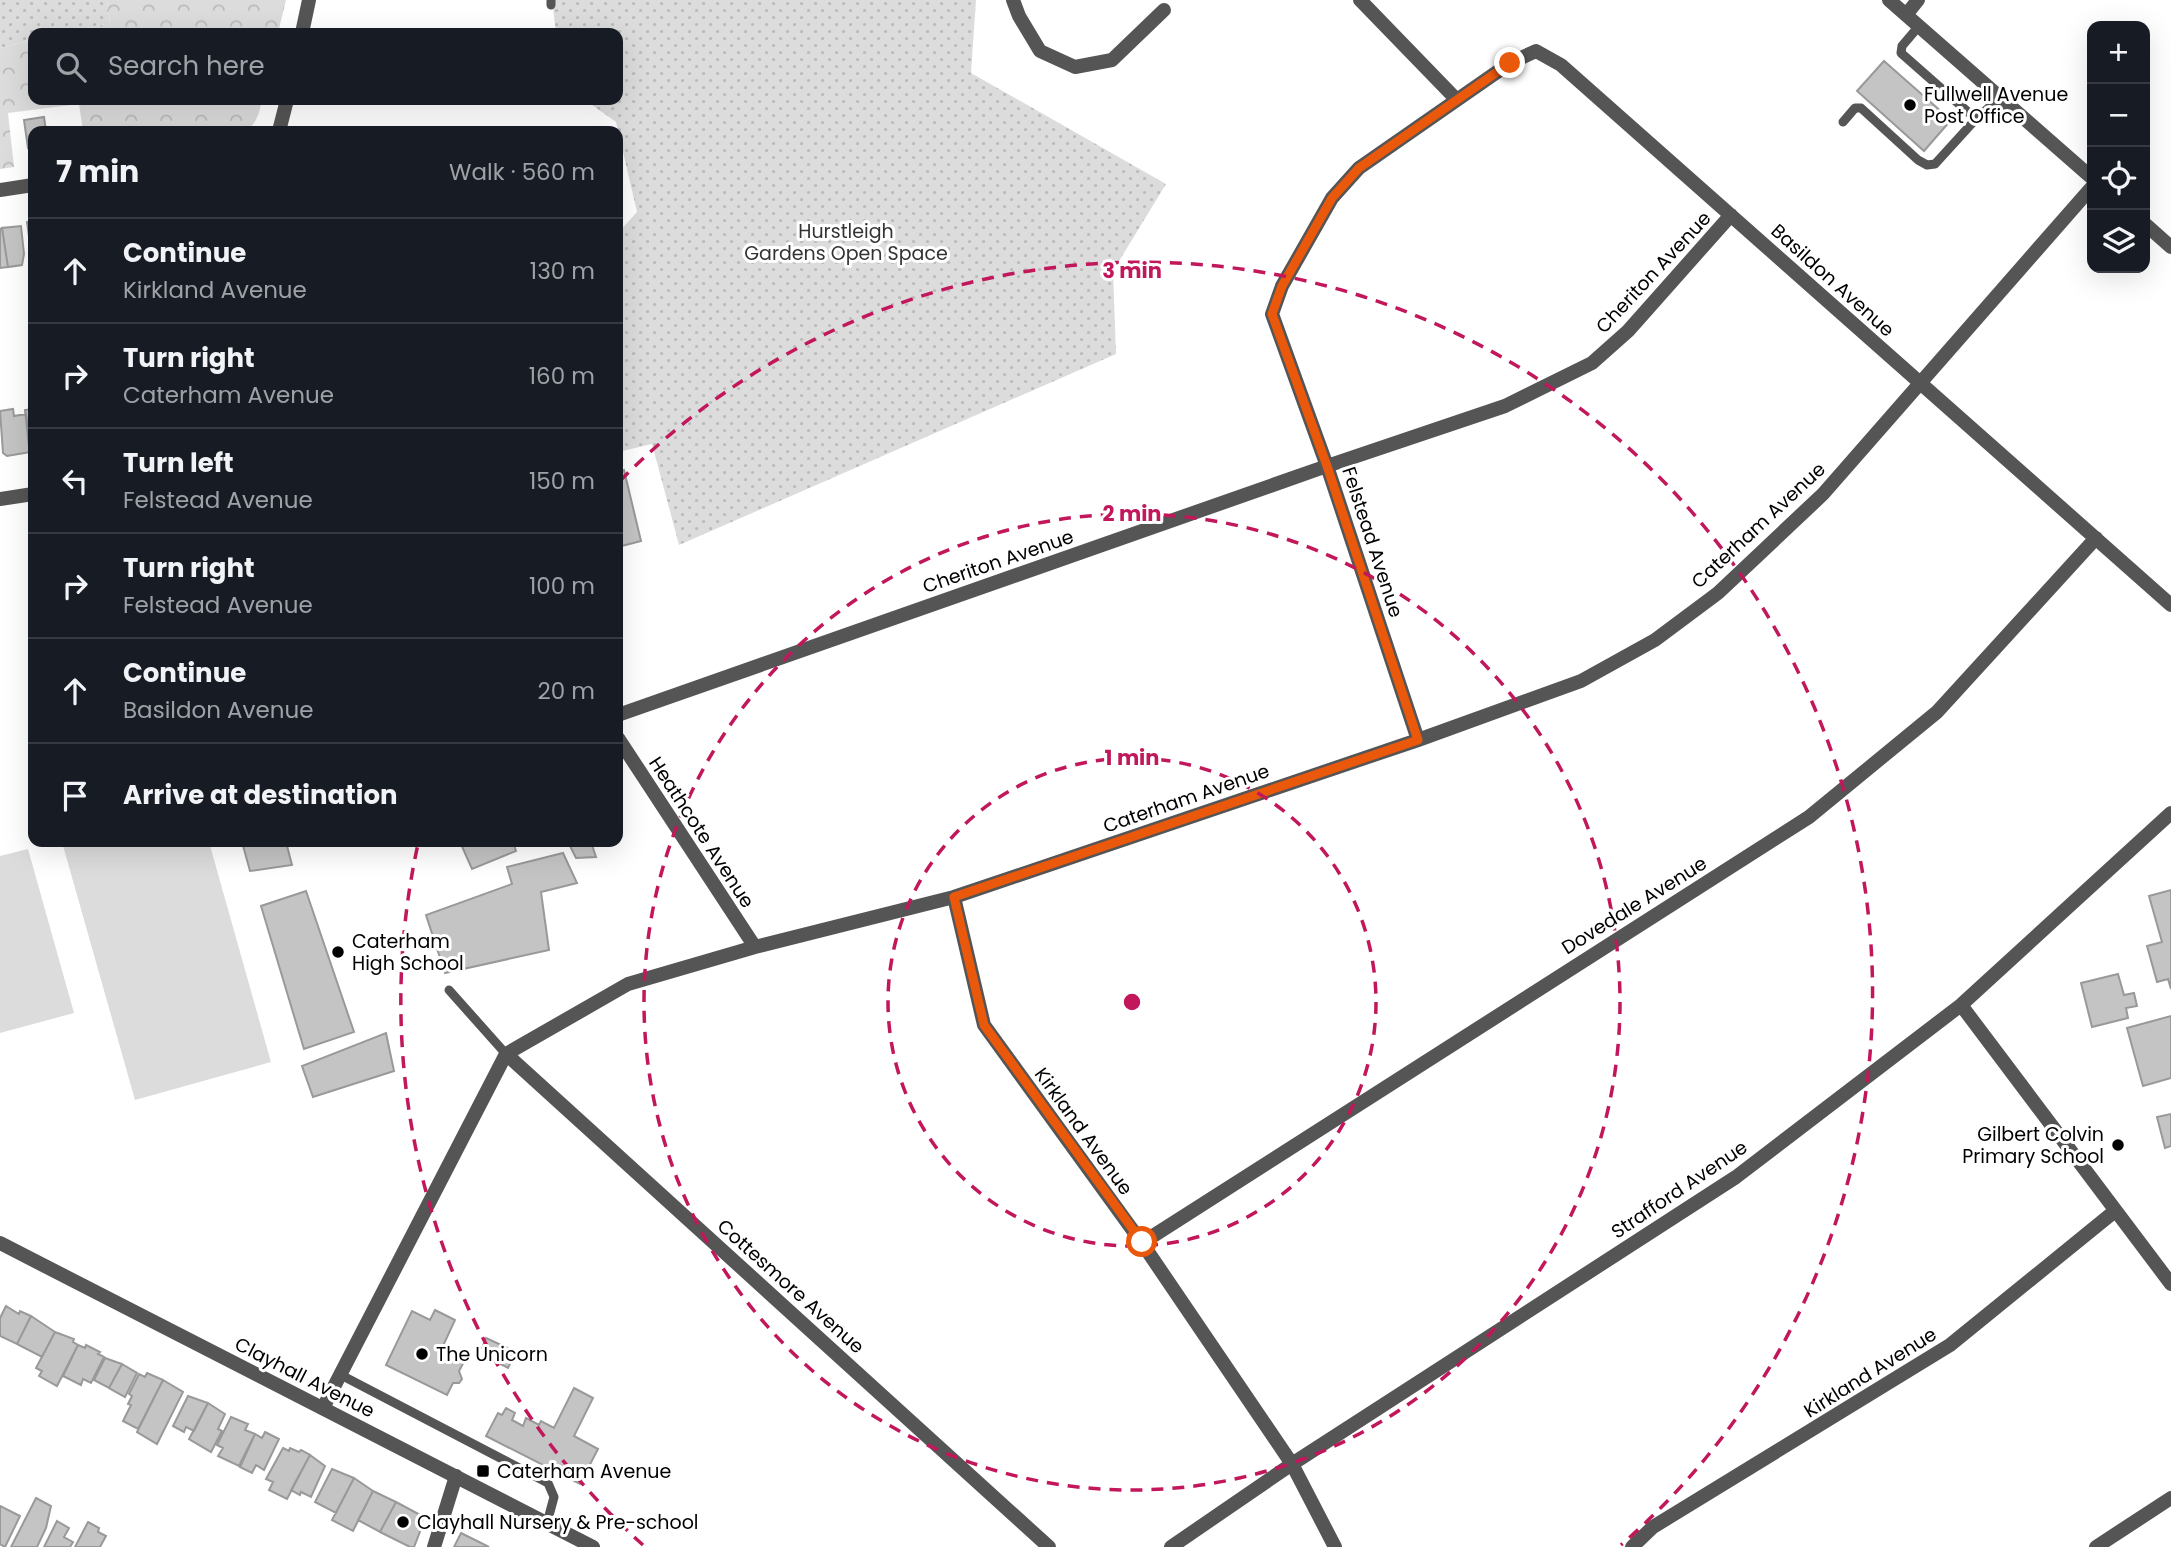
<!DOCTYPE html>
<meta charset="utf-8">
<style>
body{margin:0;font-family:Poppins,sans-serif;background:#242831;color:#f1f3f6}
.controls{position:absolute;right:21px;top:21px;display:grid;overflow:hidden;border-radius:14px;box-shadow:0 7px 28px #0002}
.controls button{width:63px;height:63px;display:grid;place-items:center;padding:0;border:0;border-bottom:2px solid #363941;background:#171b24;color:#f1f3f6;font:35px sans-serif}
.stop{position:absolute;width:21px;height:21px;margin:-16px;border:5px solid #ea580c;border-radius:50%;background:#fff}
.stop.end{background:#ea580c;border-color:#fff;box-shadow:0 2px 7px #0008}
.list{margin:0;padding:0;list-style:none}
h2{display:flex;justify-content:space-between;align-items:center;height:91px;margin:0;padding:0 28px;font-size:30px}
h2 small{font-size:23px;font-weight:400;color:#9ea1a6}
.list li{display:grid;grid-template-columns:46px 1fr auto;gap:21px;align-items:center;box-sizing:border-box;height:105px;padding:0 28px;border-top:2px solid #363941}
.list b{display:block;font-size:26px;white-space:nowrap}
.list p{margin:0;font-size:23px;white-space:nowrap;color:#9ea1a6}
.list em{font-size:23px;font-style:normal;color:#9ea1a6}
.icon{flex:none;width:38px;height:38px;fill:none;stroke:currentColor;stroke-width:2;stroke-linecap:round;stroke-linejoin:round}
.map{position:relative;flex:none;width:2171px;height:1547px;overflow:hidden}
.search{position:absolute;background:#171b24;box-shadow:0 7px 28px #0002;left:28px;top:28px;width:595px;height:77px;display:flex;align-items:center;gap:18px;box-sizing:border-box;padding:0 24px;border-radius:14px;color:#9ea1a6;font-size:26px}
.panel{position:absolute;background:#171b24;box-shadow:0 7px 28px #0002;left:28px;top:126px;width:595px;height:721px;border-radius:14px}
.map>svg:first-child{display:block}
.forest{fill:url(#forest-crowns)}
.park{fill:url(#park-dots)}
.pitch{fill:#dcdcdc}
.building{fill:#c4c4c4;stroke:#999;stroke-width:2}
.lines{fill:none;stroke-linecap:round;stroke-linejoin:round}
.service{stroke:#555;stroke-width:9}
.minor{stroke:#555;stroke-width:14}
.tertiary{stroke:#555;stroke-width:14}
.route{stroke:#ea580c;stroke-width:9}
.ring{fill:none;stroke:#c2185b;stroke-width:3.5;stroke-dasharray:12 9}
.poi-dot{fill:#000;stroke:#fff;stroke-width:2.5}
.labels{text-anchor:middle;stroke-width:6;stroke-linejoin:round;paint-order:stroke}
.poi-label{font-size:19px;fill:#000;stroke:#fff;text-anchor:start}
.park-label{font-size:19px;fill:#333;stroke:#fff}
.street-label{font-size:19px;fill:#000;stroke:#fff}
.centre{fill:#c2185b;stroke:#fff;stroke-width:3.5}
.ring-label{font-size:21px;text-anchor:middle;font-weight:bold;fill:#c2185b;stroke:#fff;stroke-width:6;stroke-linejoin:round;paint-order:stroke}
</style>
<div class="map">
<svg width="2171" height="1547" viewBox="0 0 2171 1547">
<defs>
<pattern id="forest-crowns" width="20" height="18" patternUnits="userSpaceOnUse" patternTransform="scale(1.75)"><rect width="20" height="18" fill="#dcdcdc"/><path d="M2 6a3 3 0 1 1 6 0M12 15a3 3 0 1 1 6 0" fill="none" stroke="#bbb"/></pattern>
<pattern id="park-dots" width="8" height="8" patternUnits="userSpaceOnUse" patternTransform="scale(1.75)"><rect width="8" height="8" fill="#dcdcdc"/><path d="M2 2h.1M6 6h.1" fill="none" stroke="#bbb" stroke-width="1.8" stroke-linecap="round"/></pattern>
</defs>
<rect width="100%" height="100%" fill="#fff"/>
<path class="forest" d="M107 0H286L278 33H65L110 23Z
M33 40V100H262C259 113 257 125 244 131H83L79 104 8 113 14 167 0 169V48Z"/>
<path class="park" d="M0 0H107L110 23 65 33H33V40L0 48Z
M552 0H976L971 73 1166 184 1113 271 1116 354 679 545 652 444 618 452V233L637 212 616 122 585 100H618V33H556Z"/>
<path class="pitch" d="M62 842H209L271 1062 135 1100Z
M28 849 74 1013 0 1033V856Z"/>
<path class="building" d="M1884 61 1951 120 1924 151 1857 91Z
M44 117 46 131H33V147L28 148 24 120Z
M33 221V265L27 222Z
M21 226 24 254 22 265 8 267 2 228Z
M2 228 8 267 0 268V229Z
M13 409 14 416 26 414 31 452 7 456 3 453 0 411Z
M33 409V448L29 446 25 410Z
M624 470 641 541 618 547V472Z
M242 842H286L292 865 250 871Z
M460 842H513L516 851 472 869Z
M568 842H591L596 857 576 858Z
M563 853 577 883 541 892 549 950 445 973 426 915 512 884 507 867Z
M2171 890V989L2168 979 2157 982 2147 946 2162 942 2149 896Z
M306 891 354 1032 304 1049 261 906Z
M2118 974 2124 995 2134 993 2137 1006 2126 1008 2128 1018 2092 1027 2081 983Z
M2171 1016V1078L2143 1086 2127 1028Z
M386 1033 394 1071 313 1097 302 1066Z
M2171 1114V1146L2165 1148 2157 1117Z
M6 1306 19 1314 20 1311 31 1316 17 1344 0 1336V1318Z
M435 1310 455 1320 442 1348 465 1360 459 1371 462 1379 459 1383H453L447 1395 386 1365 412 1311 430 1320Z
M31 1316 55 1332 42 1357 17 1344Z
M55 1332 74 1339 73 1342 78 1345 57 1386 39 1376 42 1371 36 1368Z
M486 1338 516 1352 508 1368 491 1359 494 1354 482 1348Z
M78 1345 85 1348 86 1345 100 1352 98 1354 104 1357 91 1383 83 1379 81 1385 63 1376Z
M105 1358 122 1364 109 1388 94 1380Z
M122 1364 137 1373 125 1397 109 1388Z
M147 1373 163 1380 138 1429 123 1421 131 1405 128 1404 132 1396 129 1394 139 1374 145 1377Z
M163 1380 183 1392 157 1444 137 1432Z
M574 1388 593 1398 574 1436 598 1449 580 1484 486 1436 498 1413 502 1415 506 1408 515 1413 512 1420 523 1426 526 1418 539 1425 541 1421 554 1428Z
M188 1396 208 1403 194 1431 186 1427 184 1432 173 1426Z
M208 1403 225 1414 218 1429 222 1431 211 1452 189 1439Z
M231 1417 248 1424 245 1430 255 1434 239 1466 218 1456 223 1448 217 1445Z
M265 1432 279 1439 264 1470 256 1465 252 1473 240 1467 255 1434 262 1438Z
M283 1448 289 1451 290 1448 299 1452 301 1450 310 1455 287 1499 269 1490 273 1482 266 1479Z
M310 1455 325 1466 311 1497 301 1492 300 1495 291 1490Z
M332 1469 354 1478 336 1513 315 1502Z
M354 1478 373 1491 353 1531 332 1520Z
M373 1491 396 1502 380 1532 358 1520Z
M36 1498 51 1506 46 1528 37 1547H11Z
M396 1502 424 1517 418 1528 421 1529 414 1547H410L380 1532Z
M0 1506 20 1516 5 1547 0 1544Z
M57 1521 69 1528 64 1537 73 1542 70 1547H44Z
M88 1522 99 1528 98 1532 106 1536 100 1547H75Z
M461 1533 489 1547H454Z"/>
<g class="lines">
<path class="service" d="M551 0V5
M1919 26 1902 46 1901 53 1976 119
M1843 122 1855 108H1861L1918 160 1927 165 1935 164 1976 119 2001 97
M449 990 506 1054
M341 1375 548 1483 554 1497 547 1523"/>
<path class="minor" d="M1013 0 1019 16 1040 51 1075 67 1112 60 1164 10
M1360 0 1456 99
M1889 0 2092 178
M1906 15 1918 0
M302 33 309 0
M279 131 287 100
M0 190 33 185
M2145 224 2171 247
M0 499 33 494
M618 715 1327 466 1505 406 1592 363 1628 331 1731 215
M618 738 755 947
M1418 740 1327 466 1272 314 1282 286 1332 198 1359 168 1510 63 1536 51 1561 65 2171 605
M954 897 984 1025 1142 1243 1292 1464 1335 1547
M1961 1005 2171 1284
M506 1054 1049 1547
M1142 1243 1809 817 1937 712 2096 538
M323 1408 506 1054 628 984 755 947 954 897 1418 740 1581 681 1655 640 1718 593 1823 494 2092 187
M434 1547 456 1476
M1171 1547 1292 1464 1736 1177 1961 1005 2171 813
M1632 1547 1653 1527 1950 1345 2115 1211
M2096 1547 2171 1498"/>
<path class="tertiary" d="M0 1243 593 1547"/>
</g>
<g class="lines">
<path class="route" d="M1142 1242 984 1025 954 897 1418 740 1327 466 1272 314 1282 286 1332 198 1359 168 1510 63"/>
</g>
<g class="ring">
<circle cx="1132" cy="1002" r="244"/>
<circle cx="1132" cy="1002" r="488"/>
<path d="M643 1545A731 731 0 0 1 418 844M620 481A731 731 0 1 1 1621 1545"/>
</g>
<g class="poi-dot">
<circle cx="1910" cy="105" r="7"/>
<circle cx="338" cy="952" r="7"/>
<circle cx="2118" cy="1145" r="7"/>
<circle cx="422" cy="1354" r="7"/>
<rect x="476" y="1464" width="14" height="14" rx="3.5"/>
<circle cx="403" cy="1522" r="7"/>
</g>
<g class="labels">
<g class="poi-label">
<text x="1924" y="101">Fullwell Avenue<tspan x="1924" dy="22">Post Office</tspan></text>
<text x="352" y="948">Caterham<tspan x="352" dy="22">High School</tspan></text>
<text x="2104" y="1141" text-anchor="end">Gilbert Colvin<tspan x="2104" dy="22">Primary School</tspan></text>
<text x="436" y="1361">The Unicorn</text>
<text x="497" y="1478">Caterham Avenue</text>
<text x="417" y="1529">Clayhall Nursery &amp; Pre-school</text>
</g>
<g class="park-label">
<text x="846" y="238">Hurstleigh<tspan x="846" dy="22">Gardens Open Space</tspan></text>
</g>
<g class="street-label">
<text transform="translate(1653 272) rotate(-47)" y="7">Cheriton Avenue</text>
<text transform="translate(1833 280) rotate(42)" y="7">Basildon Avenue</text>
<text transform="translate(1758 525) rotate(-43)" y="7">Caterham Avenue</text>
<text transform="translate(1373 542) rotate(72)" y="7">Felstead Avenue</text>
<text transform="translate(998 561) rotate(-19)" y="7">Cheriton Avenue</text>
<text transform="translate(1186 798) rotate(-19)" y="7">Caterham Avenue</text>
<text transform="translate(702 832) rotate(57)" y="7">Heathcote Avenue</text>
<text transform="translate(1634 905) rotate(-32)" y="7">Dovedale Avenue</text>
<text transform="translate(1084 1131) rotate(54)" y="7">Kirkland Avenue</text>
<text transform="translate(1679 1189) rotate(-34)" y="7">Strafford Avenue</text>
<text transform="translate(791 1286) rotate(42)" y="7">Cottesmore Avenue</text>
<text transform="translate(1870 1372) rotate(-32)" y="7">Kirkland Avenue</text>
<text transform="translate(305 1377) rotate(27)" y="7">Clayhall Avenue</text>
</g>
</g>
<circle cx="1132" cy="1002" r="10" class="centre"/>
<g class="ring-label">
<text x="1132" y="278">3 min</text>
<text x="1132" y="521">2 min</text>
<text x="1132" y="765">1 min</text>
</g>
</svg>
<div class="controls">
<button>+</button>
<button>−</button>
<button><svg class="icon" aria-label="locate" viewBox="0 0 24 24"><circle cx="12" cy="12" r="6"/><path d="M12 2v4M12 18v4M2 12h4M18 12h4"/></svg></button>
<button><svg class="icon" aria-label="layers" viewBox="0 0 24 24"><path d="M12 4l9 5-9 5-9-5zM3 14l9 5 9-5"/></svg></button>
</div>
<div class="stop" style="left:1142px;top:1242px"></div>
<div class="stop end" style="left:1510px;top:63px"></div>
<div class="search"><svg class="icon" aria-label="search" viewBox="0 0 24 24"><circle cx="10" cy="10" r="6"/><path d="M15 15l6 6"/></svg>Search here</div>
<section class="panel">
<h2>7 min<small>Walk · 560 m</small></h2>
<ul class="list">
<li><svg class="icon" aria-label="ahead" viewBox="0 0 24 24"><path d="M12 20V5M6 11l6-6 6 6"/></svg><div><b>Continue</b><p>Kirkland Avenue</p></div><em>130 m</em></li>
<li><svg class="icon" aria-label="right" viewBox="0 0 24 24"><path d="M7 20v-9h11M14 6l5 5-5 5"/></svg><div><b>Turn right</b><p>Caterham Avenue</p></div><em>160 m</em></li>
<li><svg class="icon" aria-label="left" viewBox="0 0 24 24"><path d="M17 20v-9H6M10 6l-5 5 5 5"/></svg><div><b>Turn left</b><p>Felstead Avenue</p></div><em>150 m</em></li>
<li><svg class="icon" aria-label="right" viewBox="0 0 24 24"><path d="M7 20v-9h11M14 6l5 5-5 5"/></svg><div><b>Turn right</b><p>Felstead Avenue</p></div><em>100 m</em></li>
<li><svg class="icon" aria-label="ahead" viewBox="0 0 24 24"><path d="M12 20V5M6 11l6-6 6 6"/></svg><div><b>Continue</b><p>Basildon Avenue</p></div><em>20 m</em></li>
<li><svg class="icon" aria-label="arrive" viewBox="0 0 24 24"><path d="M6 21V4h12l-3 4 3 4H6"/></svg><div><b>Arrive at destination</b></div></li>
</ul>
</section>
</div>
